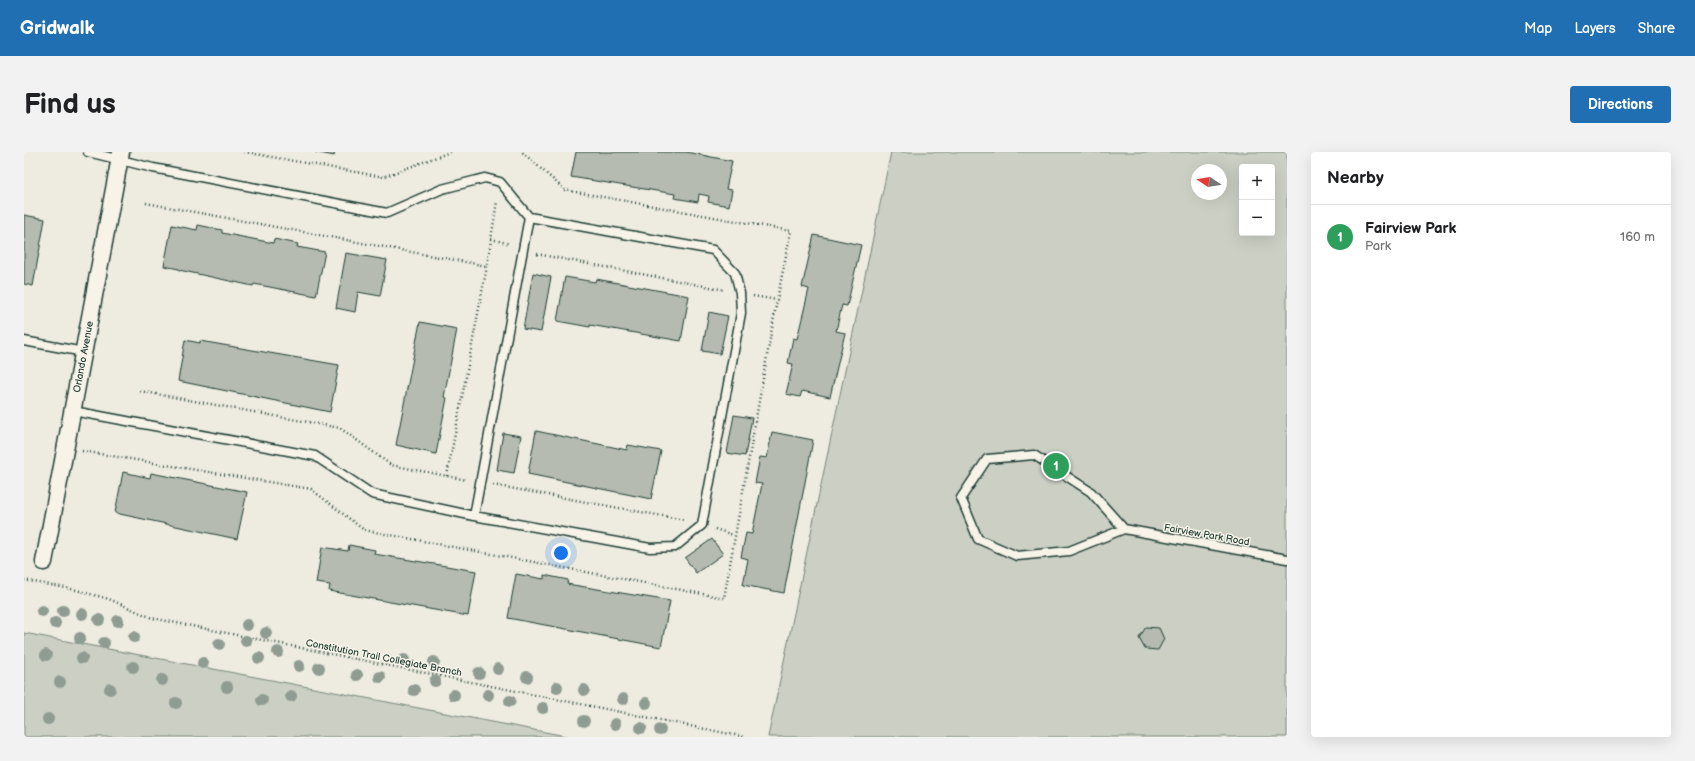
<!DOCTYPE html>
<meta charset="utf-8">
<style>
body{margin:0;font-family:"Balsamiq Sans",sans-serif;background:#f2f2f2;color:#202124}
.controls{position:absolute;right:12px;top:12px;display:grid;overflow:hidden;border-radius:4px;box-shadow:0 4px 16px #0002}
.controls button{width:36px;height:36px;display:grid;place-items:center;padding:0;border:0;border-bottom:1px solid #e0e0e0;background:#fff;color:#202124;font:20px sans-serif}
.compass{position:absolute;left:1167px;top:12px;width:36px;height:36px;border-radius:50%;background:#fff;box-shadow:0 4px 16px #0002;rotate:282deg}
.you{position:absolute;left:537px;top:401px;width:14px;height:14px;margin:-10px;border:3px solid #fff;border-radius:50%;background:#1a73e8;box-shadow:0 0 0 6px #1a73e833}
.badge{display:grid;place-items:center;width:26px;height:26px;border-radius:50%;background:#1f6fb2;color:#fff;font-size:13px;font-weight:700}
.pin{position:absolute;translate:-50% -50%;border:2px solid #fff;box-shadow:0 1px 4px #0006}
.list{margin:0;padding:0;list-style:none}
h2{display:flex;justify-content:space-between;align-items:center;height:52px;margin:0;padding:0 16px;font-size:17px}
h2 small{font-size:13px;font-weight:400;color:#757577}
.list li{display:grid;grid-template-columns:26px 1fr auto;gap:12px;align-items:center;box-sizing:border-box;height:64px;padding:0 16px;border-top:1px solid #e0e0e0}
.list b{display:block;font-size:15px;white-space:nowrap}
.list p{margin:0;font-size:13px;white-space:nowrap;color:#757577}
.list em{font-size:13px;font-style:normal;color:#757577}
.map{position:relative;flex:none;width:1263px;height:585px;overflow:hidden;border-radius:4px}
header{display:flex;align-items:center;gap:24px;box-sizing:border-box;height:56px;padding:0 20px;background:#1f6fb2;color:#fff}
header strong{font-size:19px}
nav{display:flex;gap:22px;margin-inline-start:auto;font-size:14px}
.intro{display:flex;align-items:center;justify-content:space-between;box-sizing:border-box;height:96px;padding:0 24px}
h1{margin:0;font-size:28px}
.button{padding:10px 18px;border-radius:4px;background:#1f6fb2;color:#fff;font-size:14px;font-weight:700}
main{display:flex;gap:24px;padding:0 24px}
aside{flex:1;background:#fff;border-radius:4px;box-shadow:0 4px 16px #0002}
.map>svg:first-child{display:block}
.green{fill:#cccfc4;stroke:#76867c;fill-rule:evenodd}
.building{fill:#b5bbb0;stroke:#1f3d34}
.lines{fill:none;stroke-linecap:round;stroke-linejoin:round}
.lane-casing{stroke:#1f3d34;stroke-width:11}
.street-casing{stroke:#1f3d34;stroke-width:19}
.path{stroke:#1f3d34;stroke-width:2.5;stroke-dasharray:1 3;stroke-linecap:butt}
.lane{stroke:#f7f3e8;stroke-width:8}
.street{stroke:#f7f3e8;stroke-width:16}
.tree{fill:#8f9c92}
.labels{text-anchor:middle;stroke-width:3;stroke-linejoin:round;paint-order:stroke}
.street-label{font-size:10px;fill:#1f3d34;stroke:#f7f3e8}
</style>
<header>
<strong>Gridwalk</strong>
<nav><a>Map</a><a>Layers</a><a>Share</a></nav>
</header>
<div class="intro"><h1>Find us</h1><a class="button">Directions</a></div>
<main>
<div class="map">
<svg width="1263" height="585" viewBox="0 0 1263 585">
<rect width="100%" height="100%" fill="#eeece1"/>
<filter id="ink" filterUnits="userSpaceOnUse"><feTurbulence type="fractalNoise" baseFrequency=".025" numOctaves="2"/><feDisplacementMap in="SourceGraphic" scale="8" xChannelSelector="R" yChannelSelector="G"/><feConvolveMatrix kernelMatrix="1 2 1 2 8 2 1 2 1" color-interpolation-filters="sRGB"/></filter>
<g filter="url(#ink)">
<path class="green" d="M867 0H1263V585H744ZM1218 15H1248V81H1218ZM1173 18H1197V42H1173Z
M0 481 547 585H0Z"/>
<path class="building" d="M291 0H311L310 4Z
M552 0H662L708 9 702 37 708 38 705 54 684 50 685 44 675 42 674 50 650 46 651 42 547 25Z
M0 63 21 67 9 134 0 132Z
M148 73 173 78 174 73 198 78V81L249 91 250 87 274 92 273 95 301 100 292 144 230 132 229 134 155 118V117L140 114Z
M790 83 837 93 823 154 818 153 812 179 821 181 806 245 778 239 776 245 762 242 769 212 764 211 769 186 773 187 785 137 778 135Z
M322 101 363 108 356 144 334 140 331 160 312 156Z
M509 121 527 125 517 180 499 177Z
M541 125 571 130 572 127 665 144 657 189 566 173V175L533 169Z
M685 160 704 164 696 202 678 199Z
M396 170 433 177 420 245 423 246 412 302 372 293Z
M161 188 176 191V189L315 213 306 260 154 229Z
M710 263 728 266 721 304 703 301Z
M512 279 603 298 604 293 637 299 627 347 504 322Z
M748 280 789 288 760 441 719 433 724 407 717 405 722 381 728 382 738 332 731 331 736 305 743 306Z
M479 281 497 284 490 321 473 318Z
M99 320 126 326 127 321 223 340 213 387 91 361Z
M688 387 699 402 672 421 661 406Z
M325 393 351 398 350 402 452 419 444 464 305 439 306 433 292 431 298 395 324 399Z
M492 422 520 427V423L544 428 543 432 646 449 637 495 484 466Z
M1122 475 1135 476 1140 487 1134 498 1121 497 1115 486Z"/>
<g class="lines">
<g class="lane-casing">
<path id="lane" d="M0 189 60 200
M49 259 291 304 348 342 450 364 626 396 651 395 678 373 717 161 716 141 711 121 689 98 505 65 476 30 461 26 418 37 363 61 129 16 64 0
M1010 303 1067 340 1100 377 1045 399 993 404 954 387 937 346 963 307Z
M450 364 505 65
M1100 377 1263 407"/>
</g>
<g class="street-casing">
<g id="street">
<path id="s1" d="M20 410 97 0"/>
</g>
</g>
<path class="path" d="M220 0 359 25 426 0
M122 51 463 114
M467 87 486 92
M513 102 701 138
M729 144 753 148
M116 239 316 276 367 313 443 328
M58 299 287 337 340 378 700 446 753 148 767 79 541 38 498 0
M423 324 463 114 473 49
M469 333 661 368
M691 377 709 383
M0 428 52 438 85 447 128 466 721 585"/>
<use href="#lane" class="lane"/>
<use href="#street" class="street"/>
</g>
<g class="tree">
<circle cx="18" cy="459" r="6"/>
<circle cx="39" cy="459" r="6"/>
<circle cx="58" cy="462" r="6"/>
<circle cx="75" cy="468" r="6"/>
<circle cx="94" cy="469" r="6"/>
<circle cx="31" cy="471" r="6"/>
<circle cx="223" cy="473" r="6"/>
<circle cx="242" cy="481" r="6"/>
<circle cx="110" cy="485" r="6"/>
<circle cx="56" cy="486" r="6"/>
<circle cx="222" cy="489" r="6"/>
<circle cx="80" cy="491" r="6"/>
<circle cx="195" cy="492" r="6"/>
<circle cx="254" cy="500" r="6"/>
<circle cx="22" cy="503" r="6"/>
<circle cx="58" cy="506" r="6"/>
<circle cx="235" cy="506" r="6"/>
<circle cx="380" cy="508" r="6"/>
<circle cx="410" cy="510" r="6"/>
<circle cx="179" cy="511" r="6"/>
<circle cx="275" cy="514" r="6"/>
<circle cx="109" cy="515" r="6"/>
<circle cx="295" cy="516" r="6"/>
<circle cx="474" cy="517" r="6"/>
<circle cx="455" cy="521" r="6"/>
<circle cx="333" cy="523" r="6"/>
<circle cx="356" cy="525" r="6"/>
<circle cx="503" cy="525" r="6"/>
<circle cx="138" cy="528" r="6"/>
<circle cx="411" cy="529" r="6"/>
<circle cx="36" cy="530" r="6"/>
<circle cx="203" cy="535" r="6"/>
<circle cx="533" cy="535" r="6"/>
<circle cx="86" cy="537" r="6"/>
<circle cx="390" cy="538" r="6"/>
<circle cx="560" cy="538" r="6"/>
<circle cx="430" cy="543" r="6"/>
<circle cx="464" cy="543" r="6"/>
<circle cx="267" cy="544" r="6"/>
<circle cx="599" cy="547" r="6"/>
<circle cx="238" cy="548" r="6"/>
<circle cx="486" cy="549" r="6"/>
<circle cx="152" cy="551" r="6"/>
<circle cx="622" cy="551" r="6"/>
<circle cx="519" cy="556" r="6"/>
<circle cx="24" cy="567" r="6"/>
<circle cx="560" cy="569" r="6"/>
<circle cx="591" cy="572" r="6"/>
<circle cx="617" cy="576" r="6"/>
<circle cx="636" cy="578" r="6"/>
</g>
</g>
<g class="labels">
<g class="street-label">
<text dy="4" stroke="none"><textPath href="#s1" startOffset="209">Orlando Avenue</textPath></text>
<text transform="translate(1183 382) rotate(10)" y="4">Fairview Park Road</text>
<text transform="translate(360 505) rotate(11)" y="4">Constitution Trail Collegiate Branch</text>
</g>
</g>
</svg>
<div class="controls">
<button>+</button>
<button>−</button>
</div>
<svg class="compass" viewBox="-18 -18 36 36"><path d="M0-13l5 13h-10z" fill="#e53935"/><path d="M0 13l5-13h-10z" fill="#757577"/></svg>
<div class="you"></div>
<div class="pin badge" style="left:1032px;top:314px;background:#2e9e5b">1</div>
</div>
<aside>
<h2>Nearby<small></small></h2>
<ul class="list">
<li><span class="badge" style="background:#2e9e5b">1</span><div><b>Fairview Park</b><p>Park</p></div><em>160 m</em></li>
</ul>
</aside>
</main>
